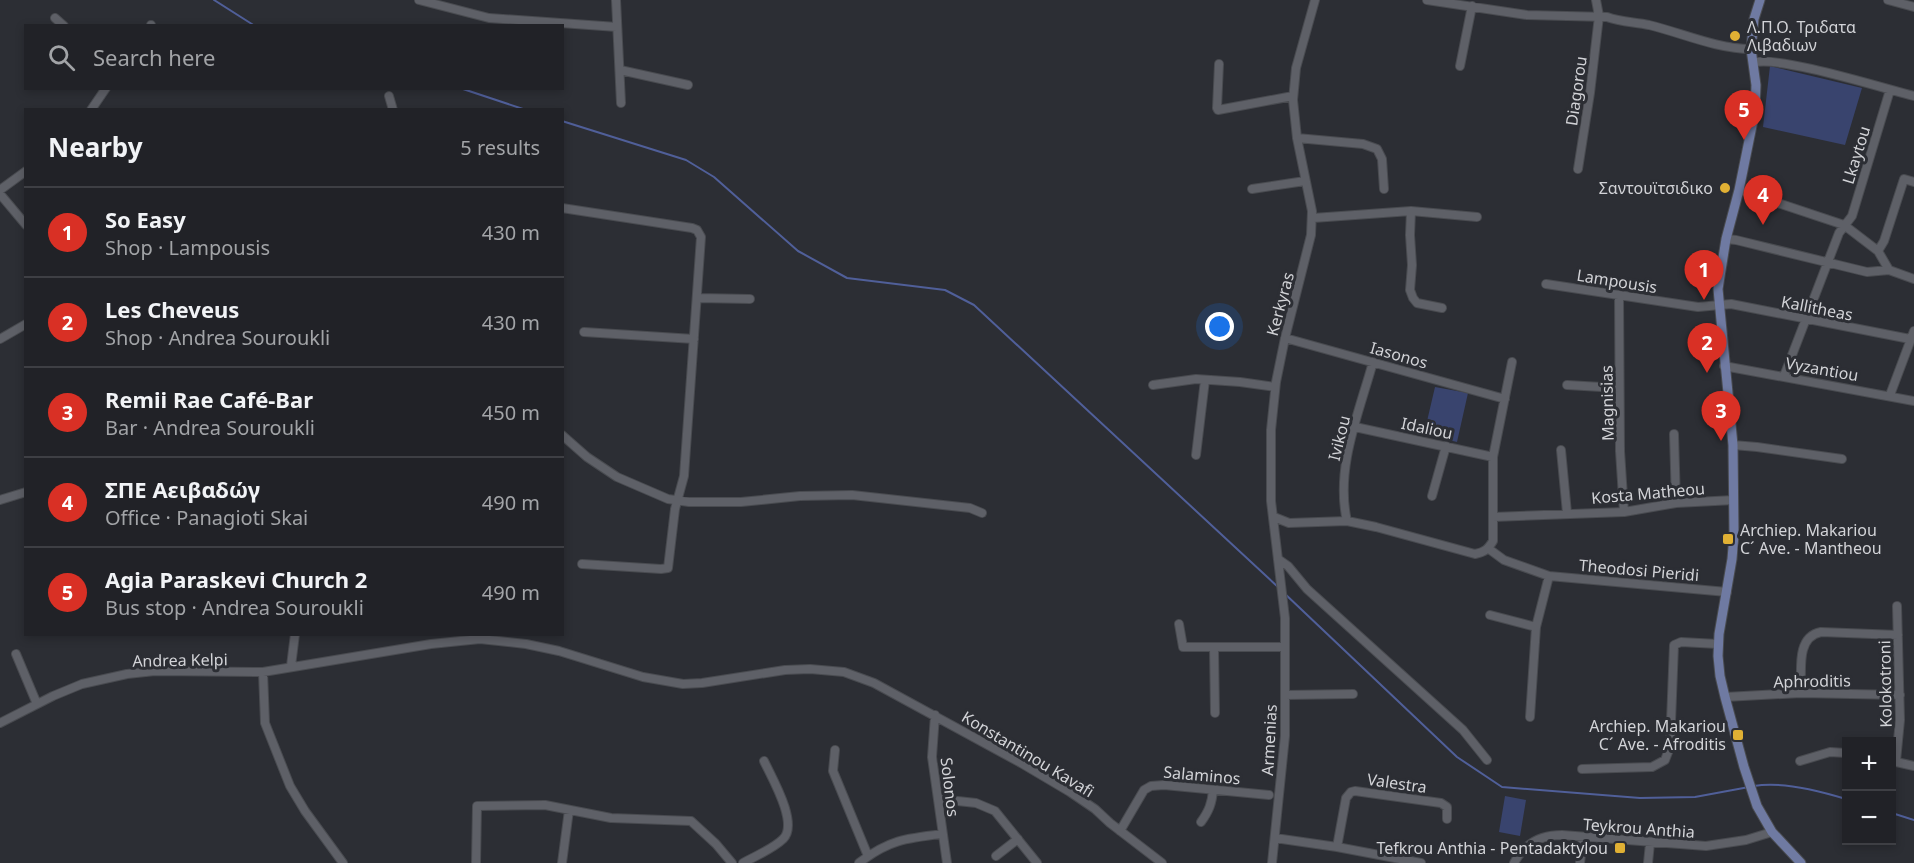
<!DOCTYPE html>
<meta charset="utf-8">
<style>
body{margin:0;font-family:"Noto Sans",sans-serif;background:#2d2f33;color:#f1f3f6}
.controls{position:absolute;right:18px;bottom:18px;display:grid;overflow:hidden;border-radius:0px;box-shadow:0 3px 9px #0003}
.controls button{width:54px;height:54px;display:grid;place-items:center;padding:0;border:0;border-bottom:2px solid #3e3f44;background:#212227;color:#f1f3f6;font:30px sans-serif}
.you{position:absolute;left:1220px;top:327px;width:21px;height:21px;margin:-15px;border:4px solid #fff;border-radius:50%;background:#1a73e8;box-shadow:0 0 0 9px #1a73e833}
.badge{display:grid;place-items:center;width:39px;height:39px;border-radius:50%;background:#d93025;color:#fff;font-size:20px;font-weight:700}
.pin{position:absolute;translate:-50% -50px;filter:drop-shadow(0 2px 3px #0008)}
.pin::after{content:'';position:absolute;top:32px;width:21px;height:18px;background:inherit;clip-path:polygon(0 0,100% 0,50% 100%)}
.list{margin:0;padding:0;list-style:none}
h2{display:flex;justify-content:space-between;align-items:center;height:78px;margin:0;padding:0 24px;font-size:26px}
h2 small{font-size:20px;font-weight:400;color:#a2a4a7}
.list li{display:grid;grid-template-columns:39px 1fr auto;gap:18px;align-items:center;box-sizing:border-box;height:90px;padding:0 24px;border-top:2px solid #3e3f44}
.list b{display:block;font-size:22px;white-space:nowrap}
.list p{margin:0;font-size:20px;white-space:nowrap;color:#a2a4a7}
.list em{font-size:20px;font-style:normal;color:#a2a4a7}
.icon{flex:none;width:33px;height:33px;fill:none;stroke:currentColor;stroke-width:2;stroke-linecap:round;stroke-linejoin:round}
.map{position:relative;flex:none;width:1914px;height:863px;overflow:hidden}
.search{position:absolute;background:#212227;box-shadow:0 3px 9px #0003;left:24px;top:24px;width:540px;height:66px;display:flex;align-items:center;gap:15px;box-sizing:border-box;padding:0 21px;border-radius:0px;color:#a2a4a7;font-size:22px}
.panel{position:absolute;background:#212227;box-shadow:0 3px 9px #0003;left:24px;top:108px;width:540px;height:528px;border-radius:0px}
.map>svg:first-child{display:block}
.green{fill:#39446e}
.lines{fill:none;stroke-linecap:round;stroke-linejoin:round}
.stream{stroke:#505f99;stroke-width:2}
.minor-casing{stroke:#494b50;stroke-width:10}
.major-casing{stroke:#494b50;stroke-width:11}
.minor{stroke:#5e6067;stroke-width:8}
.major{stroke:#6f7aa2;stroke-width:9}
.poi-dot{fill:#e0b034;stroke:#2c2e34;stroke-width:2}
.labels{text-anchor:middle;stroke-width:6;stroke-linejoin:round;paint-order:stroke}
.poi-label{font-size:16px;fill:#d2d3d7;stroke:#2c2e34;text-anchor:end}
.street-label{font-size:16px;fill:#d2d3d7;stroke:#2c2e34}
</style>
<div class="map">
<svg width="1914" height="863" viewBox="0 0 1914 863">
<rect width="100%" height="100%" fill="#2c2e34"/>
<path class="green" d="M1770 66 1862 88 1845 145 1763 127Z
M1435 387 1468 393 1457 442 1424 434Z
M1505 796 1526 800 1520 836 1499 832Z"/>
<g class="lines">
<path class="stream" d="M214 0 255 26
M460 88 526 110
M562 121 686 160 714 177 798 251 847 278 945 290 974 305 1278 587
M1284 593 1457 757 1502 787 1640 798 1695 797 1749 787
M1754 786C1782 781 1820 791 1846 799
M1892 813 1914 820"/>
<g class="minor-casing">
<path id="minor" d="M419 0 489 18 617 27
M616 0 621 103
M1427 0 1527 15 1607 17C1620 22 1635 22 1649 25 1682 33 1717 49 1751 49
M1888 0 1914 7
M55 18 64 26
M151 26V25
M1753 63C1774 54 1886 89 1914 96
M1219 64 1217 108 1218 110 1293 96
M1460 66 1472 6
M620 70 688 85
M389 96 393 110
M91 110 106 88
M1297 138 1363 144 1377 149 1382 159 1384 189
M1578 169 1590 93 1599 16 1596 0
M1252 189 1305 181
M0 190 26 171
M1739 190 1844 225 1878 251 1889 270 1914 279
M0 194 26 225
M562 208 692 228 697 230 701 237 684 476 675 509 668 568 661 569 582 564
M1411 211 1410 235 1412 265 1410 290 1413 298 1417 303 1442 308
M1313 218 1411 211 1477 217
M1726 239 1736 240 1867 272 1889 270
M1878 251 1884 241 1904 179 1914 182
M1546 284 1698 307 1731 304 1910 339
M1619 295 1620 451 1624 512
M698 298 750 299
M584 332 694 339
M1285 338 1505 399
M0 339 26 324
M1724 366 1914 401
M1784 376 1839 233 1852 216 1890 90
M1153 385 1196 379 1240 382 1275 387
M1567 385 1619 388
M1890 395 1914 331
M1355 427 1493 457
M1674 434 1676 503
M562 435 587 457 617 477 668 499 689 502H741L800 496 852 495 970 508 982 513
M1733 445 1757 447 1842 459
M1561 450 1567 513
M1196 455 1205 380
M1432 496 1446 446
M0 500 26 492
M1274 517 1289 523 1347 521 1376 527 1475 554C1485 552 1488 549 1493 541V457L1512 362
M1493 517 1624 512 1676 503 1734 500
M1347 521C1335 468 1359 413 1373 362
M1489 549 1504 560 1549 576 1727 592
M1278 559 1288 566 1307 589 1463 730 1487 760
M1490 615 1536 627
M1179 624 1183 647H1285
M1214 647 1215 713
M16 654 37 704
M291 666 295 634
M263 672 265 723 290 786 305 811 343 863
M1801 693C1802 672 1795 637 1821 632L1898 635
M1285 695 1353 694
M1725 697 1801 693 1900 695
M935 715 932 757 947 863
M1530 717 1536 627 1549 576
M0 723 53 696 82 684 127 674 155 671 263 672 431 644 480 639 526 644 559 651 643 677 683 684 702 683 785 670 810 669 844 672 874 683 1021 763 1070 792 1095 809 1110 823 1162 863
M835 750 833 771 868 856
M1800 761 1830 752 1846 753
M1892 761 1914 766
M1896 761 1900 720 1897 606
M1582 769 1652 767 1665 760 1670 747 1674 645 1681 642 1718 644
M939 799 976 803 995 811 1037 863
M1201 822C1209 811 1212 803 1213 790
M1120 831 1144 790 1151 786 1164 785 1269 795
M1275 838 1337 847 1421 863
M1337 847 1346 798 1351 792 1355 791 1441 803 1447 807V819
M996 856 1018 839
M476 863 477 806 545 805 611 818 691 821 716 844 732 863
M562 863 569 810
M743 863C755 856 773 849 783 839 799 824 772 778 764 761
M859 863C888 840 907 838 942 834
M1272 863 1285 736V618L1271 501V430L1276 382 1285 338 1311 235 1312 211 1297 138 1293 100 1296 68 1315 0
M1514 863C1524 844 1540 835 1562 835L1706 846 1746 840 1772 832
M1580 863 1583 837
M1648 863 1650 843"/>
</g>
<g class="major-casing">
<path id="major" d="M1760 0 1754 19 1751 49 1756 85 1755 111 1739 190 1726 239 1718 289 1733 445 1734 535 1732 559 1719 634 1718 656 1720 676 1725 697 1744 767 1757 806 1772 832 1801 863"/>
</g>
<use href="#minor" class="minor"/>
<use href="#major" class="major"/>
</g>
<g class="poi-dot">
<circle cx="1735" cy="36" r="6"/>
<circle cx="1725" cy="188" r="6"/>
<rect x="1722" y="533" width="12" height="12" rx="3"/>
<rect x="1732" y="729" width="12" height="12" rx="3"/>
<rect x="1614" y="842" width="12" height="12" rx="3"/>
</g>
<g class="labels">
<g class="poi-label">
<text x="1747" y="33" text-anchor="start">Λ.Π.Ο. Τριδατα<tspan x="1747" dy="18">Λιβαδιων</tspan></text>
<text x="1713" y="194">Σαντουϊτσιδικο</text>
<text x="1740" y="536" text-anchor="start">Archiep. Makariou<tspan x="1740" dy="18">C´ Ave. - Mantheou</tspan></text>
<text x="1726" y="732">Archiep. Makariou<tspan x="1726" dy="18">C´ Ave. - Afroditis</tspan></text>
<text x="1608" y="854">Tefkrou Anthia - Pentadaktylou</text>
</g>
<g class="street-label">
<text transform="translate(1576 91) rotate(-82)" y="6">Diagorou</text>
<text transform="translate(1856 155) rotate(-73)" y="6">Lkaytou</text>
<text transform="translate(1617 281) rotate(9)" y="6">Lampousis</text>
<text transform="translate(1280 304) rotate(-75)" y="6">Kerkyras</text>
<text transform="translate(1817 308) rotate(11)" y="6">Kallitheas</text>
<text transform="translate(1399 355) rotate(16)" y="6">Iasonos</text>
<text transform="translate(1822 369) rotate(10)" y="6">Vyzantiou</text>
<text transform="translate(1607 403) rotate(-91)" y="6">Magnisias</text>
<text transform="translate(1427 428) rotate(12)" y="6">Idaliou</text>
<text transform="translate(1339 438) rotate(-76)" y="6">Ivikou</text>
<text transform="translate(1648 493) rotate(-5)" y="6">Kosta Matheou</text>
<text transform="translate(1639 570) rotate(5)" y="6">Theodosi Pieridi</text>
<text transform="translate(180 660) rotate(-1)" y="6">Andrea Kelpi</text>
<text transform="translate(1812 681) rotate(-1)" y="6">Aphroditis</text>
<text transform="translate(1885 684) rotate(-91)" y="6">Kolokotroni</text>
<text transform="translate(1269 740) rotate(-87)" y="6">Armenias</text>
<text transform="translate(1028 754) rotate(31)" y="6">Konstantinou Kavafi</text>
<text transform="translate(1202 775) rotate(5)" y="6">Salaminos</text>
<text transform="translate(1397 783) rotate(8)" y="6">Valestra</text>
<text transform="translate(950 787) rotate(83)" y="6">Solonos</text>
<text transform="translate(1639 828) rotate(4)" y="6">Teykrou Anthia</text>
</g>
</g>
</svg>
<div class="controls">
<button>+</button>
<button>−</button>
</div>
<div class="you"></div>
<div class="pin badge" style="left:1704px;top:300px">1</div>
<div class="pin badge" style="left:1707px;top:373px">2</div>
<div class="pin badge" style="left:1721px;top:441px">3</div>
<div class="pin badge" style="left:1763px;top:225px">4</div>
<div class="pin badge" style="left:1744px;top:140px">5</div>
<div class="search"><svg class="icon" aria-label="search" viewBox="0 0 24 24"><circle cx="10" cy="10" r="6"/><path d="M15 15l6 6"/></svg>Search here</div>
<section class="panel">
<h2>Nearby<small>5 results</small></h2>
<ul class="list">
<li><span class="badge">1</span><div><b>So Easy</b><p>Shop · Lampousis</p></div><em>430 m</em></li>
<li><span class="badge">2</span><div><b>Les Cheveus</b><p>Shop · Andrea Souroukli</p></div><em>430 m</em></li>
<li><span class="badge">3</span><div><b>Remii Rae Café-Bar</b><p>Bar · Andrea Souroukli</p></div><em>450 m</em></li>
<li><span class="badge">4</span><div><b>ΣΠΕ Αειβαδώγ</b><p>Office · Panagioti Skai</p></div><em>490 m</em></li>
<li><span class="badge">5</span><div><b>Agia Paraskevi Church 2</b><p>Bus stop · Andrea Souroukli</p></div><em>490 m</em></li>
</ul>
</section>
</div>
